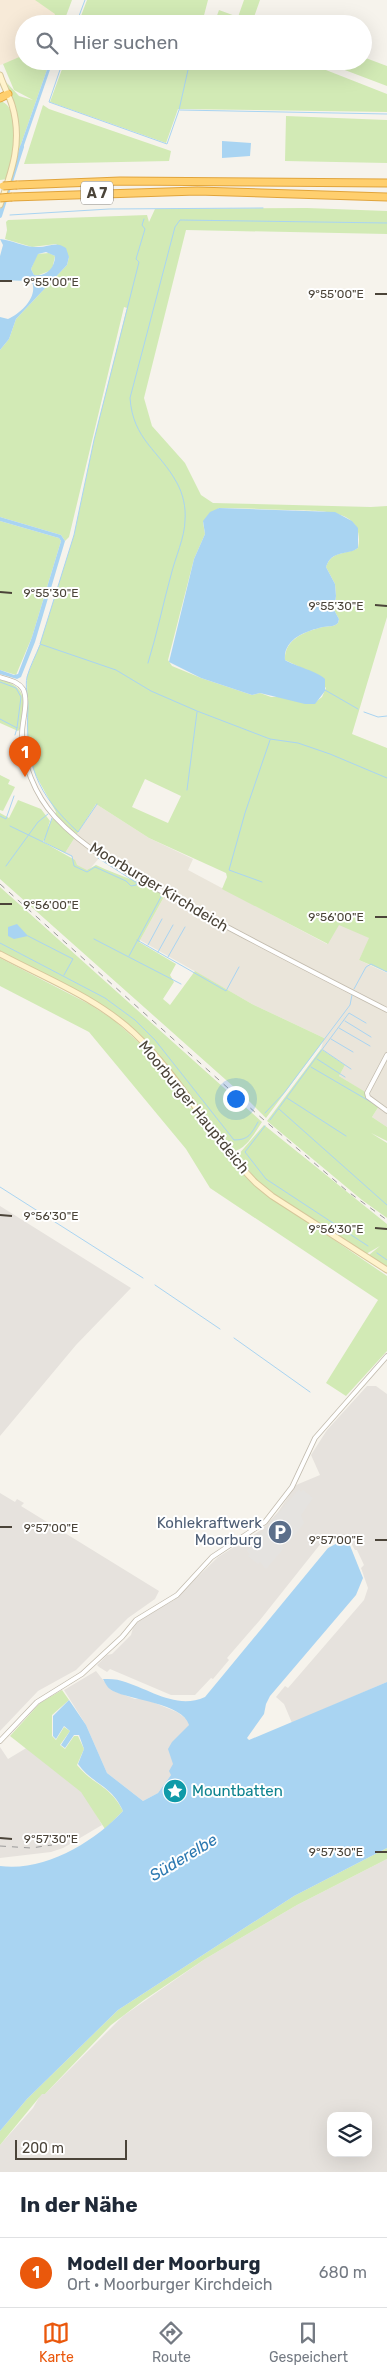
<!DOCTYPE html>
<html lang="de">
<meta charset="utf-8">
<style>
body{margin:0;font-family:Rubik,sans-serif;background:#f6f6f7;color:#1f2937}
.controls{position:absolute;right:15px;bottom:15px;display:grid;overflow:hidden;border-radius:10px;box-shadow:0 5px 20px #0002}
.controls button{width:45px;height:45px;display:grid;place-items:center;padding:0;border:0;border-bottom:1px solid #e0e1e3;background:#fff;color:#1f2937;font:25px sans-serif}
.scale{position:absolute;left:15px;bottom:12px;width:112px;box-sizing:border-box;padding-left:5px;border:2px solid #4b4439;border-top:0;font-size:14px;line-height:18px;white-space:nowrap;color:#4b4439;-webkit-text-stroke:4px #fff;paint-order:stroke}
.you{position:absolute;left:235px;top:1098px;width:18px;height:18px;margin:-12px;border:4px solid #fff;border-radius:50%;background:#1a73e8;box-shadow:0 0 0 8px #1a73e833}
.badge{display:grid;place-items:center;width:32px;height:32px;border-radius:50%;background:#ea580c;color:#fff;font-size:16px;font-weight:700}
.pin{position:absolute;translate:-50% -41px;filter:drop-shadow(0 1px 2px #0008)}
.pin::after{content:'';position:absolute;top:26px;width:18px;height:15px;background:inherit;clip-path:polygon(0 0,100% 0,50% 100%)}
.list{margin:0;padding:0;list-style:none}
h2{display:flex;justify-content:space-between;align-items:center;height:65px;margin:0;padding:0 20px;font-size:21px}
h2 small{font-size:16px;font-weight:400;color:#747a83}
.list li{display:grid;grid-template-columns:32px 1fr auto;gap:15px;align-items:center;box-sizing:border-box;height:70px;padding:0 20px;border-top:1px solid #e0e1e3}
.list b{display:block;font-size:19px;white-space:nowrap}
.list p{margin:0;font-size:16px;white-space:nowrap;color:#747a83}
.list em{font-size:16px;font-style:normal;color:#747a83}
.icon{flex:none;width:28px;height:28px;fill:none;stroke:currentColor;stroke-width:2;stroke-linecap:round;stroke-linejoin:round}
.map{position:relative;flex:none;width:387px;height:2172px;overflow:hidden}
.search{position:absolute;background:#fff;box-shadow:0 5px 20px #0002;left:15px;right:15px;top:15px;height:55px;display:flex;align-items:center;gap:12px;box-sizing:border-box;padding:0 18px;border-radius:28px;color:#747a83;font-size:19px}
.sheet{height:135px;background:#fff}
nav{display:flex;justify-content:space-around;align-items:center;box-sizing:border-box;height:70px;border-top:1px solid #e0e1e3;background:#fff;font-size:14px;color:#747a83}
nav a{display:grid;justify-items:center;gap:2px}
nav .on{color:#ea580c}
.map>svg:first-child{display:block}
.residential{fill:#eae5da}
.commercial{fill:#f7ead8}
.industrial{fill:#e6e2dd;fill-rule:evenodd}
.green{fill:#d2eab5;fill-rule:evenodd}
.parking{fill:#e5e3e0}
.water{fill:#a9d4f2;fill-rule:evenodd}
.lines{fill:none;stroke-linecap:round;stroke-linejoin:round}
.stream{stroke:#a9d4f2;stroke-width:1}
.canal{stroke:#a9d4f2;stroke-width:4}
.street-casing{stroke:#c2bbae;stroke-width:5.5}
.secondary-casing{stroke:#d6c79b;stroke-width:7}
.highway-casing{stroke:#e0a43c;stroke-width:9}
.street{stroke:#fff;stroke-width:4}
.secondary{stroke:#fff3cd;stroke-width:5}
.highway{stroke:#ffcf6e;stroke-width:7}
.rail{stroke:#9a9a9a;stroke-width:1;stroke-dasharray:6 6;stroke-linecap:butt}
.highway-bridge-casing{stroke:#e0a43c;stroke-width:9;stroke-linecap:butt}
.highway-bridge{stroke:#ffcf6e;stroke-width:7}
.ticks{fill:none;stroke:#4b4439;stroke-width:2}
.labels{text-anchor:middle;stroke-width:4;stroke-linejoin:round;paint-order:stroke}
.shield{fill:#fff;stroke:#817c74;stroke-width:1}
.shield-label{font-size:14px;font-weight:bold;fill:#4b4439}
.street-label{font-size:15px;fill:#4b4439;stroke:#fff}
.service-label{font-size:15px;fill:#4e5e75;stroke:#fff;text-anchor:end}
.culture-label{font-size:15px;fill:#0d838f;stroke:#fff;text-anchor:start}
.water-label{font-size:16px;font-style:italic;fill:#2e7ab2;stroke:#fff}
.ticks-label{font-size:12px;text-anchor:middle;fill:#4b4439;stroke:#fff;stroke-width:4;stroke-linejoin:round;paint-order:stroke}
</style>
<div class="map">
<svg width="387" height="2172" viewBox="0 0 387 2172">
<rect width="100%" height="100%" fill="#f6f3ec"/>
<path class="residential" d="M96 804 149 838 193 859 188 870 327 944 339 924 370 938 359 960 387 973V1127L372 1117 379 1106 366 1093 339 1076 345 1065 321 1049 324 1038 252 1004 140 940 165 895 101 856 87 872 74 865 72 857 65 853Z"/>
<path class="commercial" d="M0 0H66L58 24H24V57L0 65Z"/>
<path class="industrial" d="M0 1206 131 1288 76 1345 0 1436Z
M367 1386H376L387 1394V1682L292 1723 284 1704 276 1697 285 1686 288 1688 364 1600 368 1588 361 1568 364 1565 357 1550H355L348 1538 340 1534 322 1542 260 1620 227 1658 229 1660 213 1679 211 1678 195 1695H171L110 1669 107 1672 99 1667 97 1665 107 1655 112 1654 131 1635 133 1628 140 1620 174 1600 218 1557 261 1530 278 1512 296 1485 320 1475 311 1455 327 1430Z
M0 1493 15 1502 17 1499 24 1503 21 1506 159 1591 155 1599 128 1618 76 1670 38 1691 0 1731Z
M96 1671 111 1690 135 1699H145L177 1712 188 1720 189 1725 171 1775 158 1793 143 1801 107 1773 86 1725 64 1690Z
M0 1747 8 1759 28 1747 84 1793 102 1825 63 1848 51 1852 0 1858Z
M387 1859V2172H0V2145L33 2108 41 2094H45L123 2016 205 1959 297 1905ZM331 2116H368V2153H331Z"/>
<path class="green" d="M35 0H72L63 24H52L55 14Z
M87 0H208L202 23 204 24H78Z
M244 0H260L254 17 273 24H222L215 21 219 10 238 17Z
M24 55V61H50L19 150 18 118 7 83 19 96 33 100 14 90 3 64Z
M363 57 387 66V86L321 61H363Z
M65 61H277L286 65 287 61H303L387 94V112L178 109 166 143 50 102Z
M0 101C24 107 11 163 7 179L0 180Z
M43 105 49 109 171 151 169 161 24 164Z
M286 116 387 120V163L285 161Z
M307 208 387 211V234L186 230 144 398 152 426 185 463 201 495 213 503 371 507 387 506V617L352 734 387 748V972L359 960 369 938 339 925 328 944 222 889 227 877 226 873 149 838 96 804 65 853 44 842 45 837 43 842 75 860 77 865 87 870 96 865C119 876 143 882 165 895L139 942 176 964 170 975 174 982 163 999 170 1005 195 971 252 1004 324 1038V1040L266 1118 244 1096 0 879V813L9 818 18 800 41 809 50 821 48 827 56 812 35 774 28 753 27 676 40 644 74 535 94 440 127 308 124 307 69 537 65 541 61 535 0 517V350L9 339 16 319 67 265 69 257 56 244 32 247 5 239 7 230 6 222 8 220 147 215 149 222 155 209ZM219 508C242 508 265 509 288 510 314 512 367 505 358 548 346 555 332 550 326 567L335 584 336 596 334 610 339 619 338 623C334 627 329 626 323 627 306 631 284 639 285 660L310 672 326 688 322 697 313 704 283 697H271L260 693 252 695 201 678 172 666 168 660 194 559 205 534 203 522ZM145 779 181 796 168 823 132 807Z
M49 253 55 256 52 270 39 275H34L31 269 37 254Z
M0 521 59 538 61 541 32 637 16 675 0 670Z
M0 679C31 689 23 702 20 729L18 731 0 723Z
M0 775 10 780 8 784 15 787 3 811 0 810Z
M0 887 262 1122C255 1132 246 1150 233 1151L133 1028 99 1003 0 951Z
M0 958 89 1004 114 1020 145 1048 184 1098 189 1109 192 1107 255 1186 387 1276V1351L346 1396 326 1383 378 1300 210 1188 186 1149 89 1032 0 986Z
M321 1049 345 1065 339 1076 367 1093 379 1106 372 1117 387 1127V1141L371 1133 387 1143V1218L362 1200 267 1121Z
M264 1125 387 1224V1267L369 1255 380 1246 366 1254 268 1191 255 1179 238 1155Z
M62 1690 69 1700 52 1715V1736L56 1740 64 1727 70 1731 60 1745 65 1749 74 1736H78L84 1749 77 1765C93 1785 110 1785 123 1811L105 1829 81 1792 10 1736 40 1703Z
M387 1848V1859L297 1905 205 1959 144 2000 111 2025 45 2094H42L0 2145V2131L27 2099 118 2010 294 1896Z"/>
<path class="parking" d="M299 1489 301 1492 303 1490 313 1498 301 1515 304 1523 289 1542 287 1540 282 1546 284 1548 266 1569 260 1562 258 1564 248 1556 250 1554 247 1551Z"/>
<path class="water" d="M50 61H53L22 151 19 150Z
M222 141 251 143 250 156 222 158Z
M0 239C12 240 24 247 36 247 48 248 55 240 66 248L69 257 67 265 16 319 9 339 0 350V317L8 319C21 313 38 297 32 282L28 281 0 280V256L3 245ZM46 252 55 256C55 268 46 277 34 275L31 269 38 254Z
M219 508 335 512 352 521 358 528V548C347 556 332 549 326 567L335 584 336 596 334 610 339 619 338 623C334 627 329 626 323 627 306 631 283 639 285 660 295 666 319 672 325 679V691L315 704H305L260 693 252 695 201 678 169 662 194 559 205 534 203 521 210 512Z
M0 517 61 535 65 541 35 642 21 677 17 679 0 674V670L14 675 18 674 32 637 61 541 59 538 0 521Z
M17 924 28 936 14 939 8 936V927Z
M347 1538 363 1578 356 1595 270 1696 266 1704 264 1714 247 1738 249 1740 387 1682V1848L294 1896 118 2010 27 2099 0 2131V1866C45 1872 94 1842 123 1811 111 1784 93 1785 78 1764L84 1749 79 1735H74L65 1748 61 1745 70 1731 64 1726 56 1739 53 1736V1716L69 1700 86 1725 107 1773 143 1801 158 1793 171 1775 169 1771 173 1764 168 1749 172 1742 189 1725C183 1703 130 1700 113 1691 108 1689 105 1683 103 1679 109 1679 116 1679 122 1681 150 1689 176 1710 205 1697L328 1548Z"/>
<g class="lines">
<path class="stream" d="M76 24 85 0
M63 61 49 102 167 144 179 110 190 61
M180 110 387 114
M10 215 109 209 263 208
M144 219 142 225 145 229 136 259 139 262 94 440 74 535 40 644 116 670 151 691 197 711 270 739 298 743 330 754 387 778
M40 645C36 655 30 666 27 677 25 686 28 697 28 707 25 764 36 793 78 832L97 804
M148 663C157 634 163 604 171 575 175 558 185 537 185 520 186 507 183 494 177 483 159 450 133 440 130 398L175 227 180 220 387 223
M0 682 16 688 21 697 17 728 0 719
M325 690 358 709
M364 712 378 717 387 716
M15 735 17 728
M187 790 197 712
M0 816 6 819 14 796
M10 826 72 856 74 866 87 872 95 867 126 881 131 886 136 885 137 883 98 858
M44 841 52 818
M6 866 38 822 48 814
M262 882 229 870 245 813 270 740
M28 936 73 959 64 975
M94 939 181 984
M137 940 226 991 239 967
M0 943 105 998 135 1020 155 1040 234 1140C249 1140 251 1134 258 1122
M148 945 162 919
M158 952 173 925
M129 956 162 895
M168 957 185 927
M354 989 366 967 371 964 387 972
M345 1021 371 1037
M339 1028 370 1046
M331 1039 353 1052
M323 1050 351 1069
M317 1059 345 1077
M311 1067 376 1105
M287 1098 346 1136
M279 1109 387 1205
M265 1113 284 1093 350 1005 352 995
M270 1120 349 1013 366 1023
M265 1126 245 1152 266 1179 368 1246
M0 1187 143 1278
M377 1253 387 1260
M155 1285 220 1329
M234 1338 310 1392"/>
<path class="canal" d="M0 216 22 147"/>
<g class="street-casing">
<path id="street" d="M0 677C8 680 18 681 23 689 29 701 22 721 22 734 22 763 35 795 55 817 88 853 136 877 179 901 248 939 317 974 387 1010
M387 1055 367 1093 368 1097 387 1111
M0 1741 37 1702 82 1674 122 1637 136 1620 177 1595 212 1557 265 1522 292 1487 315 1438 387 1356"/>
</g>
<g class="secondary-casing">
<path id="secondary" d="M0 75C3 85 9 95 12 105 23 141 12 171 0 205
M0 954C45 978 97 998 134 1033 181 1077 211 1138 256 1183L272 1196 387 1270"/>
</g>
<g class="highway-casing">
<path id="highway" d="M0 98 8 94
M17 185 120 181 387 183
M12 197 197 191 387 197"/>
</g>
<use href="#street" class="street"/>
<use href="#secondary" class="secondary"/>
<use href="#highway" class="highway"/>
<path class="rail" d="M0 884 257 1114 347 1191 387 1220
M0 1846 31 1848 52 1845"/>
<g class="highway-bridge-casing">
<path id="highway-bridge" d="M3 186 17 185
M0 198 12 197"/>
</g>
<use href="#highway-bridge" class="highway-bridge"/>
</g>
<path class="ticks" d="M0 281H12M375 294H387M0 592 12 593M375 605 387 606M0 904H12M375 917H387M0 1215 12 1216M375 1228 387 1229M0 1527H12M375 1540H387M0 1838 12 1839M375 1852H387"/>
<defs>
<g id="parking-disc" transform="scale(1.25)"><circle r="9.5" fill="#5c6f8a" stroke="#fff"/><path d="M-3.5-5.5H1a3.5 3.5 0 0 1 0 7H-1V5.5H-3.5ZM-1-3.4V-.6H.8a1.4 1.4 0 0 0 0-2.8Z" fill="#fff"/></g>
<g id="sight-disc" transform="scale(1.25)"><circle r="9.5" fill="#0f9aa8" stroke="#fff"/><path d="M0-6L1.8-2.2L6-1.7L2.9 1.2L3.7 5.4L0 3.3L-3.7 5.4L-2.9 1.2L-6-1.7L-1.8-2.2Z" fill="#fff"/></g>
</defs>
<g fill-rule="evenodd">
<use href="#parking-disc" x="280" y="1532"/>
<use href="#sight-disc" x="175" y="1791"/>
</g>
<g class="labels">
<rect class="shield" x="81" y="181.5" width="32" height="23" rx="4"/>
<g class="shield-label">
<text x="97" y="198">A 7</text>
</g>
<g class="street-label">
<text transform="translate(159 887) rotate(31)" y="5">Moorburger Kirchdeich</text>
<text transform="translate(194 1107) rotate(51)" y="5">Moorburger Hauptdeich</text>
</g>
<g class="service-label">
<text x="262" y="1528">Kohlekraftwerk<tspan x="262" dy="17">Moorburg</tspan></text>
</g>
<g class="culture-label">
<text x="192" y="1796">Mountbatten</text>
</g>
<g class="water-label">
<text transform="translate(183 1857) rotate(-31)" y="6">Süderelbe</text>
</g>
</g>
<g class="ticks-label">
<text x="51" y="286">9°55'00"E</text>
<text x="336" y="298">9°55'00"E</text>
<text x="51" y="597">9°55'30"E</text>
<text x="336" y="610">9°55'30"E</text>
<text x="51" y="909">9°56'00"E</text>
<text x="336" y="921">9°56'00"E</text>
<text x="51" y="1220">9°56'30"E</text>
<text x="336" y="1233">9°56'30"E</text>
<text x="51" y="1532">9°57'00"E</text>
<text x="336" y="1544">9°57'00"E</text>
<text x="51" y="1843">9°57'30"E</text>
<text x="336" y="1856">9°57'30"E</text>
</g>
</svg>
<div class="controls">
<button><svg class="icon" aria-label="layers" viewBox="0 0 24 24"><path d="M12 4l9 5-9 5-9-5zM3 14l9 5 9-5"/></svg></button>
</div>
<div class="scale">200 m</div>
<div class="you"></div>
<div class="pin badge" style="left:25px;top:777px">1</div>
<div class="search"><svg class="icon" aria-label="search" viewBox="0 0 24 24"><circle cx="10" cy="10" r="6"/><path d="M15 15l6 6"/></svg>Hier suchen</div>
</div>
<section class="sheet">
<h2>In der Nähe<small></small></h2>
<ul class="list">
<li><span class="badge">1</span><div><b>Modell der Moorburg</b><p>Ort · Moorburger Kirchdeich</p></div><em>680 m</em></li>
</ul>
</section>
<nav>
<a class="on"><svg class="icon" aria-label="map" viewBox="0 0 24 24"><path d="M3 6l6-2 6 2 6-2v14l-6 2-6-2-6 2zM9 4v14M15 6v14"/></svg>Karte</a>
<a><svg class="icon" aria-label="directions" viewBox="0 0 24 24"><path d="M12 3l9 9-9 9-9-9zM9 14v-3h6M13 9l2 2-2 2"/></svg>Route</a>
<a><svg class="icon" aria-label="saved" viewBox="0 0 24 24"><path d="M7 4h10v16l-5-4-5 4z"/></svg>Gespeichert</a>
</nav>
